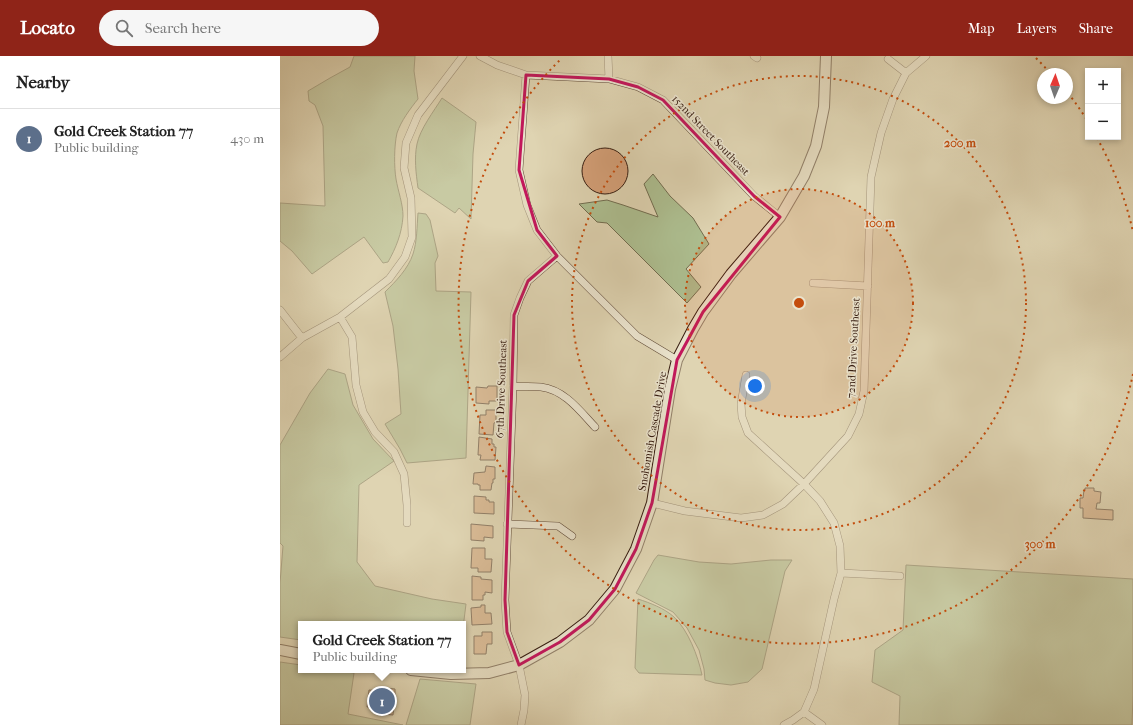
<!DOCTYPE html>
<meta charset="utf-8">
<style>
body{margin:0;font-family:"IM FELL French Canon",serif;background:#f6f6f6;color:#222}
.controls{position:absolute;right:12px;top:12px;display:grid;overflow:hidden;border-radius:0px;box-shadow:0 2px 6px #0003}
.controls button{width:36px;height:36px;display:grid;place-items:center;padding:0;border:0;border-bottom:1px solid #e0e0e0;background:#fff;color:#222;font:20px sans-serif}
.compass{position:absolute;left:757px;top:12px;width:36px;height:36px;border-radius:50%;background:#fff;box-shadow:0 2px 6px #0003;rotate:2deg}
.you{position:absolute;left:475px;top:330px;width:14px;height:14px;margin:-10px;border:3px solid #fff;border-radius:50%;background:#1a73e8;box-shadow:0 0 0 6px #1a73e833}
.badge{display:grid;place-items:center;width:26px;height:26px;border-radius:50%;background:#8f2418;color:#fff;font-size:13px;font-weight:700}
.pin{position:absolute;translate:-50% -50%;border:2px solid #fff;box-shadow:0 1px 4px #0006}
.popup{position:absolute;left:18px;top:565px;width:168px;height:52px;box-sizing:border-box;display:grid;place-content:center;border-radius:0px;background:#fff;filter:drop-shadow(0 1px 3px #0005);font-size:13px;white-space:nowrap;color:#767676}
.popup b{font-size:15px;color:#222}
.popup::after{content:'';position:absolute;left:50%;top:100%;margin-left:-8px;border:8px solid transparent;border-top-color:#fff}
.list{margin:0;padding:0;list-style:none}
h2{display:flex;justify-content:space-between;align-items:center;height:52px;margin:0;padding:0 16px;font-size:17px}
h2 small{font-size:13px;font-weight:400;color:#767676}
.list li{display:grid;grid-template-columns:26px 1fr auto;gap:12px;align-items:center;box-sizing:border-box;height:60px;padding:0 16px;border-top:1px solid #e0e0e0}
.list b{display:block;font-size:15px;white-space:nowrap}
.list p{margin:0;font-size:13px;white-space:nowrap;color:#767676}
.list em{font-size:13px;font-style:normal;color:#767676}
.icon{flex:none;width:22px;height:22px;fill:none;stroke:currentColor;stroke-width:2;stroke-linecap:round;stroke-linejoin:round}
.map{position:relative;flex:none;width:853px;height:669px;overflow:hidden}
header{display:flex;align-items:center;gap:24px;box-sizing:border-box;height:56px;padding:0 20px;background:#8f2418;color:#fff}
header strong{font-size:19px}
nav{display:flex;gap:22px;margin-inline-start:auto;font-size:14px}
.search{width:280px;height:36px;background:#f6f6f6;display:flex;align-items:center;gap:10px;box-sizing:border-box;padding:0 14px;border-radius:22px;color:#767676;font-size:15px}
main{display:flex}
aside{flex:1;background:#fff}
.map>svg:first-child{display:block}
.green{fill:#adbe90;stroke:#726d50}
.building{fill:#d49f77;stroke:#361c10}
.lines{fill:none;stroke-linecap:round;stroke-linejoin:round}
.street-casing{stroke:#604a38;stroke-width:8}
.secondary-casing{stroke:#361c10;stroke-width:12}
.street{stroke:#eae3cd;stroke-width:7}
.secondary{stroke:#eae3cd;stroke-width:10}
.marked{fill:none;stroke:#c2185b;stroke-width:3;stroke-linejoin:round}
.ring{fill:none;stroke:#c44d0d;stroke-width:2;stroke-dasharray:2 4}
.labels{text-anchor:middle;stroke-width:3;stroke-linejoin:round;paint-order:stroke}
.street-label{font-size:11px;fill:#361c10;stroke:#eae3cd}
.centre{fill:#c44d0d;stroke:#eae3cd;stroke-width:2}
.ring-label{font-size:12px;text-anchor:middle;font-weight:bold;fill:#c44d0d;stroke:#eae3cd;stroke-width:3;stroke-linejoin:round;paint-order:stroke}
</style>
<header>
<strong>Locato</strong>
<div class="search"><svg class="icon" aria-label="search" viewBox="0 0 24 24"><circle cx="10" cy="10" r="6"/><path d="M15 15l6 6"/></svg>Search here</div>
<nav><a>Map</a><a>Layers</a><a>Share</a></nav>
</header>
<main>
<aside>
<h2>Nearby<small></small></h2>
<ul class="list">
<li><span class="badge" style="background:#5c6f8a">1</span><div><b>Gold Creek Station 77</b><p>Public building</p></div><em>430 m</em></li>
</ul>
</aside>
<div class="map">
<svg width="853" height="669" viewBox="0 0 853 669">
<rect width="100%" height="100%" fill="#dfd4b2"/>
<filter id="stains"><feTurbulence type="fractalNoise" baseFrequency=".005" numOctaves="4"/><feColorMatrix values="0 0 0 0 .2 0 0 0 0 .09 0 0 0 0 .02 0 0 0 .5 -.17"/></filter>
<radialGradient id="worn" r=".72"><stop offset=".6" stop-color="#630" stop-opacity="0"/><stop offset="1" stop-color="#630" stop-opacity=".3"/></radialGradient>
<path class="green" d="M74 0H135L134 15 138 43C130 53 121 65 117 77 114 90 114 111 116 123 118 135 123 148 123 160 122 177 116 192 108 206L103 207 84 181 32 218 12 195 0 185V147L45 150 43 70 35 49 29 45 28 35 50 22 70 11Z
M162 42 196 66 193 98 191 163 179 152 175 157 138 132C136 117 134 102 137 88 140 73 154 55 162 42Z
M373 118 390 140 413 162 429 188 406 213 421 231 407 247 327 167 317 166 299 148 327 144 343 149 378 161 364 128Z
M138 157 146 158 150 164 158 200 155 207 156 235 191 236 186 402 127 407 120 393 105 368 121 358 118 313 113 270 105 236C116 225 128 213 133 198 137 186 137 170 138 157Z
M48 313 65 318 73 349 93 383 114 405 79 429 77 506 95 530 152 543 186 548 183 572V568H21V584L0 581V527L3 490 0 487V389L30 337Z
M378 499 419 506 451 508 491 504H512L505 515 482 613 468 626 451 629 435 627 425 624 424 613 419 594 407 572 393 556 356 537 374 504Z
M626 509 853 523V639L852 669H619L620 640 592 626 595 594 623 574Z
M358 543C370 547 384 552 394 561 408 574 418 600 422 619L359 617 355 612Z
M0 606 21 609V614H51L74 617 68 658 123 669H0Z
M140 623 196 628 190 669H126Z"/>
<path class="building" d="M302 115a23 23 0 1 1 46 0a23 23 0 1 1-46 0Z
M208 330H217V345H209V348L196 347V331L207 332Z
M206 354H216V366L214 367 213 379 199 378 200 359H206Z
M199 381 212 383V388H214V391H216L215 404H200L201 399H198Z
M206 410 215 411V423H213V427H212L211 434H200V429H198V428H193L194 417 205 416Z
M805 432H814V435L821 436 820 447H817L816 453 833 454V464L803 462V452H800V442H803L804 434H805Z
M194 440 206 441V444H209V446H214V458L194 457Z
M191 468 213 470V482L204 481V485L191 484Z
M192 492H205V503H212L211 516H198V512H191Z
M192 520 201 521V523L212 524V537L205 536V539H203V544H192Z
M201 549H205V557H211L212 568 192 569 191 552 201 551Z
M202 576H212V588H207L206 598H194V580H202Z
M104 632 115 633V642H116V649H114L113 659 102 658V652L87 651 89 634 104 635Z"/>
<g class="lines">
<g class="street-casing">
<path id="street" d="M200 0 217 9 246 19 329 23 358 31 383 44 474 140 500 161
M328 0 329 23
M474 0 477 2
M608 3 626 17
M246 19 239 114 247 149 257 174 277 200 357 280 397 304
M533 227 588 230
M0 254 22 282
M60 261 72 281 76 329 83 356 95 376 114 396 124 418 127 449V467
M0 301 22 282 60 261 109 223 125 201 132 181 131 142 124 112 126 87 138 59 183 0
M466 319 461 348 462 361 468 377 524 428 540 445 554 467 560 490 561 517 554 543 534 633 524 656 513 664 504 669
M233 330C243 331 252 330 261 331 285 334 300 355 315 371
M372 447 405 455 461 462 483 459 503 448 524 428 568 380 579 358 584 335 591 121 601 77 613 43 626 17 646 0
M227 468 278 470 292 480
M561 517 620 520
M524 656 542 669
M241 669 244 654 245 639 239 609 227 576 225 544 233 330 234 259 240 242 248 225 277 200"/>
</g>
<g class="secondary-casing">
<path id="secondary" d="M0 594 21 598
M131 614 171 618 209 617 239 609 280 586 309 564 335 533 356 493 372 447 390 333 397 304 413 273 423 256 451 218 500 161 524 120 536 90 544 51 546 0"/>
</g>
<use href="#street" class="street"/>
<use href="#secondary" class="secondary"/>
</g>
<path d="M0 0H853V669H0ZM246 19 329 23 358 31 383 44 474 140 500 161 423 256 397 304 372 447 356 493 335 533 309 564 280 586 239 609 227 576 225 544 234 259 248 225 277 200 257 174 239 114Z" fill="#dfd4b2" fill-opacity=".55" fill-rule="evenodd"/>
<path class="marked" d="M246 19 329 23 358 31 383 44 474 140 500 161 423 256 397 304 372 447 356 493 335 533 309 564 280 586 239 609 227 576 225 544 234 259 248 225 277 200 257 174 239 114Z"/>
<circle cx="519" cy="247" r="114" fill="#c44d0d" fill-opacity=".12"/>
<g class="ring">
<circle cx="519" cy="247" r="114"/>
<circle cx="519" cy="247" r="227"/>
<path d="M853 318A341 341 0 1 1 282 2M756 2A341 341 0 0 1 770 17M788 37A341 341 0 0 1 807 64M817 82A341 341 0 0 1 853 176"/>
</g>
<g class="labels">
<g class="street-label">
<text transform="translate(431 79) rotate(46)" y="4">152nd Street Southeast</text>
<text transform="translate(573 292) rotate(-87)" y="4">72nd Drive Southeast</text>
<text transform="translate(221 333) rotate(-88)" y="4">67th Drive Southeast</text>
<text transform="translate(372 375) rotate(-80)" y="4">Snohomish Cascade Drive</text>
</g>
</g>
<circle cx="519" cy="247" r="6" class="centre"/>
<g class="ring-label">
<text x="680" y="91">200 m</text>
<text x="600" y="171">100 m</text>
<text x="760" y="492">300 m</text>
</g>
<rect width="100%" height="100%" filter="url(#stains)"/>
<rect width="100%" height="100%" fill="url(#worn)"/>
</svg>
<div class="controls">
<button>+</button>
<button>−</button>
</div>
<svg class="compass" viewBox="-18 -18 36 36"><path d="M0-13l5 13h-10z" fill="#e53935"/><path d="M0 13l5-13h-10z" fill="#767676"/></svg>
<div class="you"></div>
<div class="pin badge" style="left:102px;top:645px;background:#5c6f8a">1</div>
<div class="popup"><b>Gold Creek Station 77</b>Public building</div>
</div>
</main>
